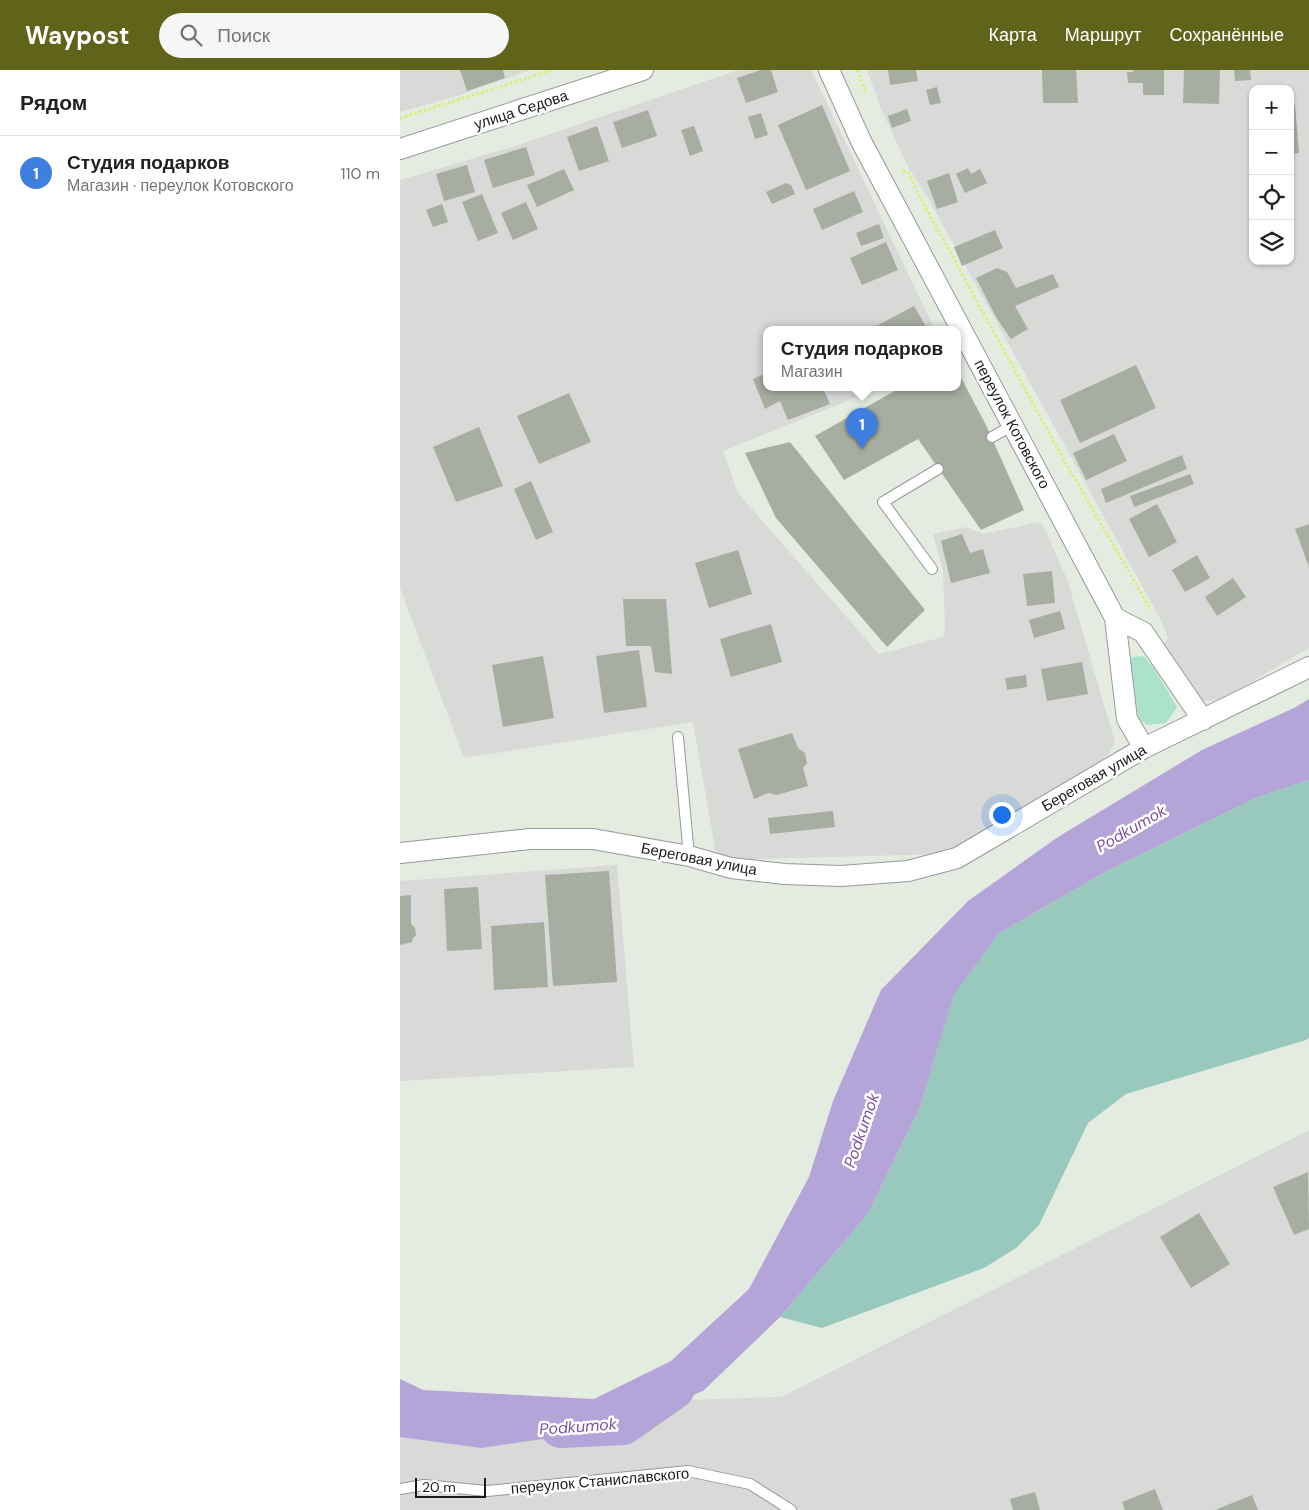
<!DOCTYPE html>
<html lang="ru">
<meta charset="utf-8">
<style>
body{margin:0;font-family:"DM Sans",sans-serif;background:#f6f6f6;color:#202124}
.controls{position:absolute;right:15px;top:15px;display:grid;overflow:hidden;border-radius:10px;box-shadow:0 1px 4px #0004}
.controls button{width:45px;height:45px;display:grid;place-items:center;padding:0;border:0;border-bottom:1px solid #e0e0e0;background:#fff;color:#202124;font:25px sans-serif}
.scale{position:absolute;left:15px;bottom:12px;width:71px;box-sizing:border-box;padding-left:5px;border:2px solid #1b1b1b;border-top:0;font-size:14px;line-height:18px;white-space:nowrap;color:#1b1b1b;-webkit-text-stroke:4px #fff;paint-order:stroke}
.you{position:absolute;left:601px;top:744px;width:18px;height:18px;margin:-12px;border:4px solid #fff;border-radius:50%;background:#1a73e8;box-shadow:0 0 0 8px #1a73e833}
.badge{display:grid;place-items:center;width:32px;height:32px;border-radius:50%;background:#60641b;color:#fff;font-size:16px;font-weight:700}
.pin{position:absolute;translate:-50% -41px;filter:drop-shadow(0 1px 2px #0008)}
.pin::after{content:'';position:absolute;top:26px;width:18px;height:15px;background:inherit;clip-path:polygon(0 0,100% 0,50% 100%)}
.popup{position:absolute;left:363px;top:256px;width:198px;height:65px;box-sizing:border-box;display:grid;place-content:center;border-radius:10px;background:#fff;filter:drop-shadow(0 1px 4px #0005);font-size:16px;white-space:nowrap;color:#757577}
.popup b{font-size:19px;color:#202124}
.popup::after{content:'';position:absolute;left:50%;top:100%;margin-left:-10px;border:10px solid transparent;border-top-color:#fff}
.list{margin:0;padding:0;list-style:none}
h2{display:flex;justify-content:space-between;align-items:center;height:65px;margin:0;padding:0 20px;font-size:21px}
h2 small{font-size:16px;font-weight:400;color:#757577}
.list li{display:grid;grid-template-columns:32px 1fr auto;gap:15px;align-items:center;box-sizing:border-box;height:75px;padding:0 20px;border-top:1px solid #e0e0e0}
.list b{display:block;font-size:19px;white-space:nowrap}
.list p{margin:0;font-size:16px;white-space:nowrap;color:#757577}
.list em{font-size:16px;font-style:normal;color:#757577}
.icon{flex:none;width:28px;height:28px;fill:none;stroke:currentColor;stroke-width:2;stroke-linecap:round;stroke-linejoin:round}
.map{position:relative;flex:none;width:909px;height:1440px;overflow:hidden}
header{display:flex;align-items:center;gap:30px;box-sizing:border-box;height:70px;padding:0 25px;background:#60641b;color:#fff}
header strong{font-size:24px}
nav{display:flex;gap:28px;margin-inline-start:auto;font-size:18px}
.search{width:350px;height:45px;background:#f6f6f6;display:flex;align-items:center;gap:12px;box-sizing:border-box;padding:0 18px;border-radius:28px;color:#757577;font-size:19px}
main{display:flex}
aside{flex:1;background:#fff}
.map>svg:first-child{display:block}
.residential{fill:#d9d9d8;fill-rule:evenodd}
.grass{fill:#abe3ca}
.forest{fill:#99c8bd}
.water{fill:#b3a5d7}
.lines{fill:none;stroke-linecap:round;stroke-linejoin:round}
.river{stroke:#b3a5d7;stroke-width:42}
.building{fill:#a7ada1}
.service-casing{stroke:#989898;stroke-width:12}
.minor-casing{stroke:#989898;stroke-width:22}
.path{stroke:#daee71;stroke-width:3;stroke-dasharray:2.5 2.5;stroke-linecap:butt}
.service{stroke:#fff;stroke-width:10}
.minor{stroke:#fff;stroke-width:20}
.labels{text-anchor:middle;stroke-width:5;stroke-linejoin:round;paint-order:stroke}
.street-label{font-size:15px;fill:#1b1b1b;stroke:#fff}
.water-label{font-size:16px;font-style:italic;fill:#7e50a2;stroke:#fff}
</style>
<header>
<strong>Waypost</strong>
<div class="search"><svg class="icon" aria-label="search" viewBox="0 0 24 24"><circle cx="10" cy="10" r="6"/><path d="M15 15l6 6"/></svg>Поиск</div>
<nav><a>Карта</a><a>Маршрут</a><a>Сохранённые</a></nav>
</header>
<main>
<aside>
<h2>Рядом<small></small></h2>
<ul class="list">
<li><span class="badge" style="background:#3f7fe0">1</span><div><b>Студия подарков</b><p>Магазин · переулок Котовского</p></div><em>110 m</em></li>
</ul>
</aside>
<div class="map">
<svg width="909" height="1440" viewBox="0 0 909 1440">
<rect width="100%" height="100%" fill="#e4ece2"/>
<path class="residential" d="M0 0H130L57 26 0 42Z
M338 0H411L535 260H367V318H480L323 381 338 423 479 584 543 567 545 560 543 501 533 464 567 457 583 464 639 452 644 457 667 509 715 672 708 685 633 741 546 784 317 790 293 652 64 688 0 518V110L112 77Z
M467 0H909V578L824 628 812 631H802L769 586 764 575 768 568 762 552 529 130 507 95 480 36ZM853 19H890V191H853Z
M217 795 234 997 0 1011V811Z
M909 1060V1440H0V1339L381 1327Z"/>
<path class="grass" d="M744 586 755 600 777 637 766 653 747 655 739 649 738 644 729 600 732 587Z"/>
<path class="forest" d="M909 710V968L906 970 726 1024 688 1053 639 1155 616 1178 584 1198 422 1258 380 1247 468 1144 520 1037 554 924 598 864 707 801 858 727Z"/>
<path class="water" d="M909 629V710L858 727 707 801 598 864 554 925 520 1037 468 1144 380 1247 303 1321 205 1360 81 1378 0 1367V1309L23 1320 194 1329 271 1291 349 1219 409 1107 433 1031 481 920 568 831 658 767 802 680 896 637Z"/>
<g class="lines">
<path class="river" d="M161 1357 223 1354 274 1318"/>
</g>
<path class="building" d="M60 0H103L105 8 67 21Z
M361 0H371L378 22 346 33 337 8Z
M488 0H516L518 11 490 15Z
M642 0H676L678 33H643Z
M733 0H764V25H743V13H728L727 2H733Z
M784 0H820L819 34 783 33Z
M834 0H850L851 10 835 11Z
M537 17 541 33 530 35 526 20Z
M422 35 450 101 406 120 378 55Z
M890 35H895L899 83 890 84Z
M507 39 511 51 492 58 488 46Z
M248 40 257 66 222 78 213 52Z
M361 43 368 65 355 69 348 47Z
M197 56 209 91 179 101 167 67Z
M294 56 303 81 290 86 281 60Z
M126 77 135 105 93 118 84 90Z
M67 95 75 122 44 131 36 104Z
M568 98 571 104 580 99 587 113 565 123 556 104Z
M164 99 174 120 137 137 127 115Z
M549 103 558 132 537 139 527 111Z
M386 113 391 115 395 124 372 134 366 122Z
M454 121 463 142 422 160 413 139Z
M82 124 98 163 78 171 62 132Z
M126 132 138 159 113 170 101 143Z
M42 134 48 152 33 157 26 140Z
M479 154 484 168 461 176 456 163Z
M595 160 603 178 562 196 554 177Z
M486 172 498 200 462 215 450 188Z
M597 198 607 202 616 218 653 204 659 217 615 236 628 259 611 269 596 247 576 208Z
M514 236 528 260H469Z
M736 295 756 338 680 373 660 330Z
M557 300 586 355 624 440 581 460 518 369 444 410 415 366 500 318H557Z
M367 303V318H423L430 334 388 350 380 331 365 339 353 309Z
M169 323 191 372 139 394 117 346Z
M79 357 103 416 56 432 33 377Z
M714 364 727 391 686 410 673 383Z
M390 372 525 540 487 577 376 448 345 383Z
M782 385 787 399 706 433 701 419Z
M790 404 794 414 734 437 730 426Z
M131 411 153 462 136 470 114 419Z
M757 434 777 472 749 487 729 449Z
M909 454V497L895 459Z
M562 464 570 483 583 479 590 503 551 513 541 471Z
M338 480 352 524 309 538 295 493Z
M797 485 810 508 785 522 772 500Z
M652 501 655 533 627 536 623 504Z
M833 508 846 527 817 546 805 527Z
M223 529H266L272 604 255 602 251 576H226Z
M660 541 665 559 634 568 629 550Z
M371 554 382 592 331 607 320 569Z
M239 580 247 637 204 643 196 586Z
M143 586 154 648 103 657 92 595Z
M682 592 688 624 647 631 641 599Z
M626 605 627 617 607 620 605 608Z
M392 663 398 678 405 683 407 693 403 698 408 716 377 725 368 723 354 729 338 679Z
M433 741 435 757 370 764 368 748Z
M209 801 217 912 153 916 145 805Z
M78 817 82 879 47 881 44 819Z
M11 825V854L15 858 16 865 13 868 12 872 0 875V826Z
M144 852 148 917 94 920 91 856Z
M908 1102 909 1159 894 1165 873 1117Z
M799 1143 830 1194 791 1218 760 1167Z
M755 1419 763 1440H725L722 1432Z
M635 1422 640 1440H613L610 1429Z
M852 1425 858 1440H815Z"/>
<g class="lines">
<g class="service-casing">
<path id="service" d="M592 367 613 355
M532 499 483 432 538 399
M278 667 289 786
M0 1419 24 1415 87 1421 288 1401 350 1414 391 1440"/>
</g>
<g class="minor-casing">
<path id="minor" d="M429 0 461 71 715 548 743 562 803 650
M0 79 243 0
M715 548 727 649 744 678
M0 783 130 769H193L289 786 331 798 385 804 441 806 508 801 557 788 744 678 909 597"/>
</g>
<path class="path" d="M457 0 466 24
M0 48 153 0
M503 101 509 103 517 122 664 390 751 540"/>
<use href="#service" class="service"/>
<use href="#minor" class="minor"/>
</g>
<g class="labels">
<g class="street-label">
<text transform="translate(121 40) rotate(-18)" y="5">улица Седова</text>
<text transform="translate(612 354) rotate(62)" y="5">переулок Котовского</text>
<text transform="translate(694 708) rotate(-30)" y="5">Береговая улица</text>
<text transform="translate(299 789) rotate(11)" y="5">Береговая улица</text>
<text transform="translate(200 1411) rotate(-5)" y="5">переулок Станиславского</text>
</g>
<g class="water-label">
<text transform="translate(731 758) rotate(-30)" y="6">Podkumok</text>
<text transform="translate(461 1060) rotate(-71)" y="6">Podkumok</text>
<text transform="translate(178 1356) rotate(-4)" y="6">Podkumok</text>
</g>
</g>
</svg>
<div class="controls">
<button>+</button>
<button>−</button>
<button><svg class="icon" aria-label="locate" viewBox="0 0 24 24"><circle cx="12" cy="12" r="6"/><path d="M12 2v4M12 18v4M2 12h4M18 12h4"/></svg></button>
<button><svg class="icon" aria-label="layers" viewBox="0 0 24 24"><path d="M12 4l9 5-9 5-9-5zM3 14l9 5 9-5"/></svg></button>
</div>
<div class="scale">20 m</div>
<div class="you"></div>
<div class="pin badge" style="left:462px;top:379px;background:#3f7fe0">1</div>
<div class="popup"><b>Студия подарков</b>Магазин</div>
</div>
</main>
